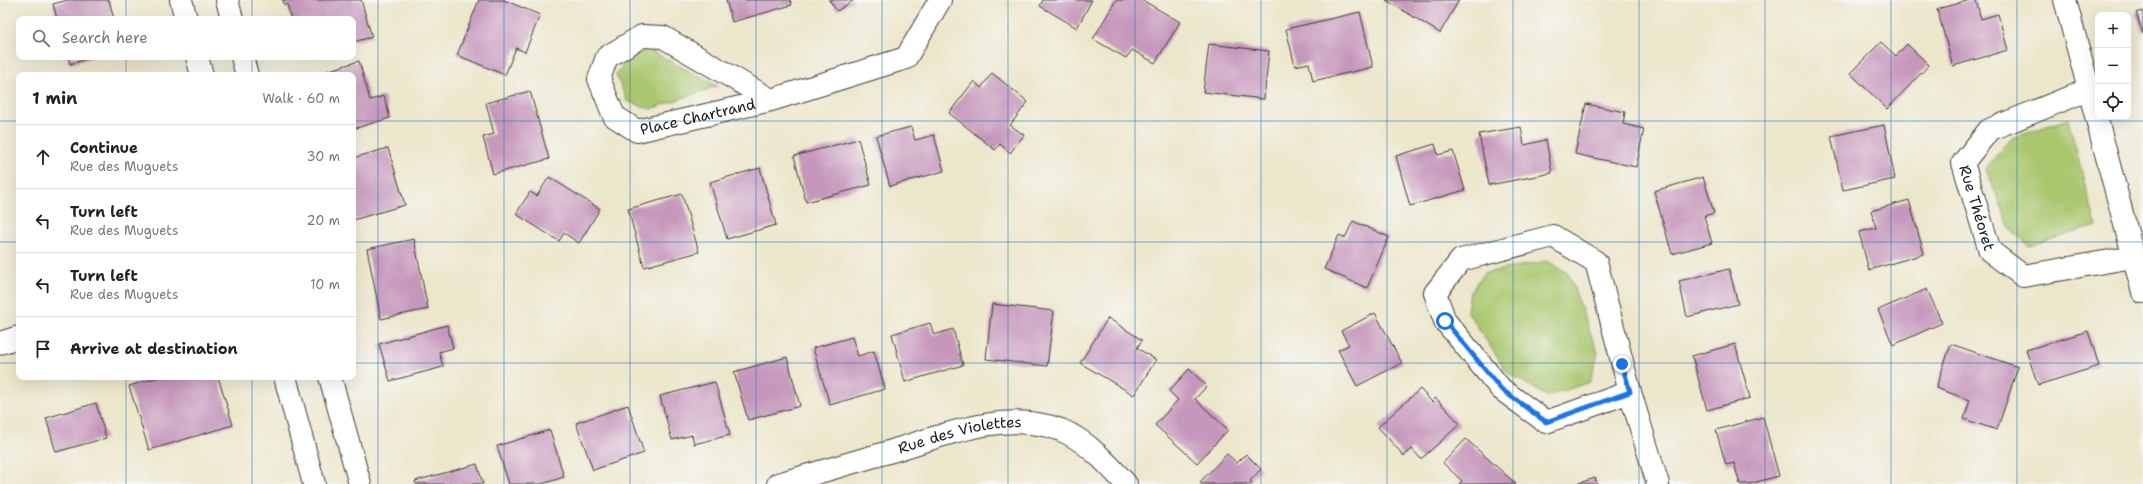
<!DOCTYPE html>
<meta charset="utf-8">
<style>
body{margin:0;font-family:"Shantell Sans",sans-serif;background:#f6f6f6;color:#222}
.controls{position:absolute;right:12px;top:12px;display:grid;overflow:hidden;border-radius:8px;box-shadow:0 4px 16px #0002}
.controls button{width:36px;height:36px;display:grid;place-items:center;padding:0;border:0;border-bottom:1px solid #e0e0e0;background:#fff;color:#222;font:20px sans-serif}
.stop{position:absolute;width:12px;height:12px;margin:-9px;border:3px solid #1a73e8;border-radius:50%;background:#fff}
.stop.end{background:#1a73e8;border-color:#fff;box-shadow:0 1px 4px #0008}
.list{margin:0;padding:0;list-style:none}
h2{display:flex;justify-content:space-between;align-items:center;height:52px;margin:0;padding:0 16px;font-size:17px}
h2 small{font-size:13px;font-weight:400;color:#767676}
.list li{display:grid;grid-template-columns:26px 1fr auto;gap:12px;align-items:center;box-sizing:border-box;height:64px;padding:0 16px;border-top:1px solid #e0e0e0}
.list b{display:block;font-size:15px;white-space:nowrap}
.list p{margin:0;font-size:13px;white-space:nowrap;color:#767676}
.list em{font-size:13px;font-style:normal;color:#767676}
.icon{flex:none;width:22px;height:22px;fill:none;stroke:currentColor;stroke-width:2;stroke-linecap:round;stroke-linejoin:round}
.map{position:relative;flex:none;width:2143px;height:484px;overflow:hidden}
.search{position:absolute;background:#fff;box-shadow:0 4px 16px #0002;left:16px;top:16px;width:340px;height:44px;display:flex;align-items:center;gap:10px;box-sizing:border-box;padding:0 14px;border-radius:8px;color:#767676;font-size:15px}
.panel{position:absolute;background:#fff;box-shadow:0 4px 16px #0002;left:16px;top:72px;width:340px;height:308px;border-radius:8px}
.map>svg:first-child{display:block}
.green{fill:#aac76f;stroke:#637246}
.building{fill:#c697bc}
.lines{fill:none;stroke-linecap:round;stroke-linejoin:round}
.street-casing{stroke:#3b3a36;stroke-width:24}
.secondary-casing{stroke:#3b3a36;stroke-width:24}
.street{stroke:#fff;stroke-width:22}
.secondary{stroke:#fff;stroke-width:22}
.route{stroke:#1a73e8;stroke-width:5}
.grid{fill:none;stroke:#1f6fb2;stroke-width:1;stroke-opacity:0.55}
.labels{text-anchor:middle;stroke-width:3.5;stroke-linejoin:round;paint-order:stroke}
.street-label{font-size:15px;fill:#1c1c1c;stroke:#f6f6f2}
</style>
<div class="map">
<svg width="2143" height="484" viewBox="0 0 2143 484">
<rect width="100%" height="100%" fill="#f6f6f2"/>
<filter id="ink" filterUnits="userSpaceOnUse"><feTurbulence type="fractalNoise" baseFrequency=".025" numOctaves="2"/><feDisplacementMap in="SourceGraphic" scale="8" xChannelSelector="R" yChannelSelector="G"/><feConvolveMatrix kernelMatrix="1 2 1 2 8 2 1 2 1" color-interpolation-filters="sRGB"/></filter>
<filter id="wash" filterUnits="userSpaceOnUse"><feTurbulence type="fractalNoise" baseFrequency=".012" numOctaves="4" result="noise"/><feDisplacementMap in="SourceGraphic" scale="16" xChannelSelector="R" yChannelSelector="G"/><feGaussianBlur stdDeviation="0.9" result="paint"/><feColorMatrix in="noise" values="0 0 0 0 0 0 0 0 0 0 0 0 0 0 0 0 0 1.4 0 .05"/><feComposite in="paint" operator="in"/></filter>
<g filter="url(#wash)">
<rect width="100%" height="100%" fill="#ece6cb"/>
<path class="green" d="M647 49 717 86 651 109 627 101 616 75 626 60Z
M2068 119 2096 226 2029 246 2010 228 1986 169 2009 139Z
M1547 261 1568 273 1598 353 1590 382 1547 396 1507 372 1467 311 1470 292 1484 273Z"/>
<g id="blocks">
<path class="building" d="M68 0H109L114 19H57L53 4Z
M283 0H361L372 37 353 42V19H291L287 4 284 5Z
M479 0H504L540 15 525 52 516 48 505 75 457 55Z
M726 0H790L792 5 732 22Z
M829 0H854L837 11Z
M1043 0H1092L1077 28 1040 6Z
M1116 0H1142L1180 22 1155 63 1132 50 1126 58 1093 39Z
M1386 0H1459L1440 33Z
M1970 0H1976L1981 19 1998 14 2008 50 1953 66 1937 9Z
M2143 11V34L2136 13Z
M1360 12 1373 67 1313 81 1309 63 1295 66 1286 29Z
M1881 42 1896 56 1907 44 1929 65 1887 109 1850 73Z
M1209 44 1269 51 1264 99 1203 92Z
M68 57H94L70 64Z
M359 61 370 100 384 96 390 118 353 129V75H314Z
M992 73 1028 102 1010 125 1024 135 1010 153 1000 144 995 150 949 113 974 81 981 88Z
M530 91 549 159 493 174 483 137 494 134 486 103Z
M1586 104 1625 112 1623 124 1644 129 1636 167 1575 154Z
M1884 125 1895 179 1843 190 1831 136Z
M911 127 915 140 934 135 944 171 890 186 876 136Z
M1521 127 1524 145 1546 140 1552 173 1489 185 1479 134Z
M858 139 871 185 806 202 794 156Z
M1435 144 1438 155 1453 151 1465 190 1410 206 1396 156Z
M388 148 405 205 353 220V158Z
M760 168 776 225 727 239 710 182Z
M549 177 600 209 579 243 564 233 559 241 516 214 530 192 537 196Z
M1703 177 1714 213 1704 216 1712 243 1672 254 1654 191Z
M682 194 699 252 644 267 628 209Z
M1909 200 1924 254 1869 270 1859 232 1876 228 1871 211Z
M1353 221 1389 237 1367 288 1324 269 1339 235 1345 238Z
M414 239 428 309 381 319 367 249Z
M1729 269 1738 304 1687 317 1679 281Z
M1927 289 1942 323 1893 345 1878 310Z
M992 304 1054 311 1047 366 986 359Z
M1375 313 1402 363 1357 386 1338 350 1349 345 1341 331Z
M1108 318 1142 340 1137 348 1156 360 1134 395 1080 363Z
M930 323 934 335 953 329 963 365 905 382 892 334Z
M447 325 453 348 439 352 443 367 390 381 379 344Z
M2088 331 2099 366 2038 385 2026 350Z
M852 337 858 356 874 351 885 389 830 405 813 348Z
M1735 344 1750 398 1707 410 1692 356Z
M1951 344 2018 367 1997 430 1964 419 1970 400 1936 388Z
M787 357 800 406 748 420 734 372Z
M1189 369 1207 386 1195 399 1228 430 1197 463 1155 425 1178 400 1169 391Z
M159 377H218L233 425 149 450 129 386Z
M715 382 730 435 694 444 692 435 672 440 660 396Z
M1420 389 1432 402 1436 398 1460 424 1421 459 1412 449 1404 456 1378 427Z
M96 403 106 438 56 452 46 418Z
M628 405 644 453 593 470 576 423Z
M1763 417 1779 476 1749 484H1740L1734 463 1726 465 1716 430Z
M550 430 564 477 542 484H509L497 446Z
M1466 439 1516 484H1459L1462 481 1443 463Z
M1227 454 1237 463 1246 454 1261 469 1250 481 1253 484H1201L1200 482Z
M477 464 483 484H416L415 481Z
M1595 478 1597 484H1576Z"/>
</g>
</g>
<g filter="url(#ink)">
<use href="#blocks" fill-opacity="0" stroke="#3b3a36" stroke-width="1"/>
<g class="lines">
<g class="street-casing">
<g id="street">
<path d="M2065 0 2143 292"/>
<path id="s1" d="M2090 89 1989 130 1963 163 1990 251 2023 276 2133 257"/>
<path id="s2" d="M771 100 663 37 642 36 607 57 599 79 614 116 637 131 771 100 906 58 940 0"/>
<path d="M0 343 19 337"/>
<path d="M1630 392 1546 422 1501 389 1445 321 1435 293 1461 260 1553 236 1596 262 1630 392 1658 484"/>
<path id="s3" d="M778 484C816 473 854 462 892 451 945 435 1006 409 1061 430 1087 441 1108 464 1126 484"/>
</g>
</g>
<g class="secondary-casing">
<path id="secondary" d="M181 0 186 19
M227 0 232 19
M197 57 202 75
M242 57 247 75
M285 377 314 484
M330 377 360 484"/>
</g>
<use href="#street" class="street"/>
<use href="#secondary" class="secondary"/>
</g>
</g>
<g class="lines" filter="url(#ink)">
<path class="route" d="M1445 321 1501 389 1546 422 1630 392 1622 364"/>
</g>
<path class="grid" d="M126 0V19M252 0V19M378 0V484M504 0V484M630 0V484M756 0V484M882 0V484M1008 0V484M1135 0V484M1261 0V484M1387 0V484M1513 0V484M1639 0V484M1765 0V484M1891 0V484M2017 0V484M126 57V75M252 57V75M0 121H19M353 121H2143M0 242H19M353 242H2143M0 363H19M353 363H2143M126 377V484M252 377V484"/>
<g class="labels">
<g class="street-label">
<text dy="5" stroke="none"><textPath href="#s2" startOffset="340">Place Chartrand</textPath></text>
<text dy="5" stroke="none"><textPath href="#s1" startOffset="198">Rue Théoret</textPath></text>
<text dy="5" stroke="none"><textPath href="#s3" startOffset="189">Rue des Violettes</textPath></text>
</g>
</g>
</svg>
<div class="controls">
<button>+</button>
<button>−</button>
<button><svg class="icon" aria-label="locate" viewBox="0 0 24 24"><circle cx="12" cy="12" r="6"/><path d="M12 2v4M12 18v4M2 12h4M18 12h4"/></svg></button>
</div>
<div class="stop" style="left:1445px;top:321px"></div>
<div class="stop end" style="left:1622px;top:364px"></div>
<div class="search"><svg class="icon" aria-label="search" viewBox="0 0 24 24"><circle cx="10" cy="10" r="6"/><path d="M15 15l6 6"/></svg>Search here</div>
<section class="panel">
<h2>1 min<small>Walk · 60 m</small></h2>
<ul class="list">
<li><svg class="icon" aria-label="ahead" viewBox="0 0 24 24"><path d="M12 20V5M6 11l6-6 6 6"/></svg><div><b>Continue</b><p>Rue des Muguets</p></div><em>30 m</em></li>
<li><svg class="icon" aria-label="left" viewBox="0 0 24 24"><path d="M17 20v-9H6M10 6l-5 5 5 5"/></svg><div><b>Turn left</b><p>Rue des Muguets</p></div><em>20 m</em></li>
<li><svg class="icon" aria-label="left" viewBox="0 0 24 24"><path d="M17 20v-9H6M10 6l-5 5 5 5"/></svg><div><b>Turn left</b><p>Rue des Muguets</p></div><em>10 m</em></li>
<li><svg class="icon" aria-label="arrive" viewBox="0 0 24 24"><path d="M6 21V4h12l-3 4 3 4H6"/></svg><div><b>Arrive at destination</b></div></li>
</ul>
</section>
</div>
